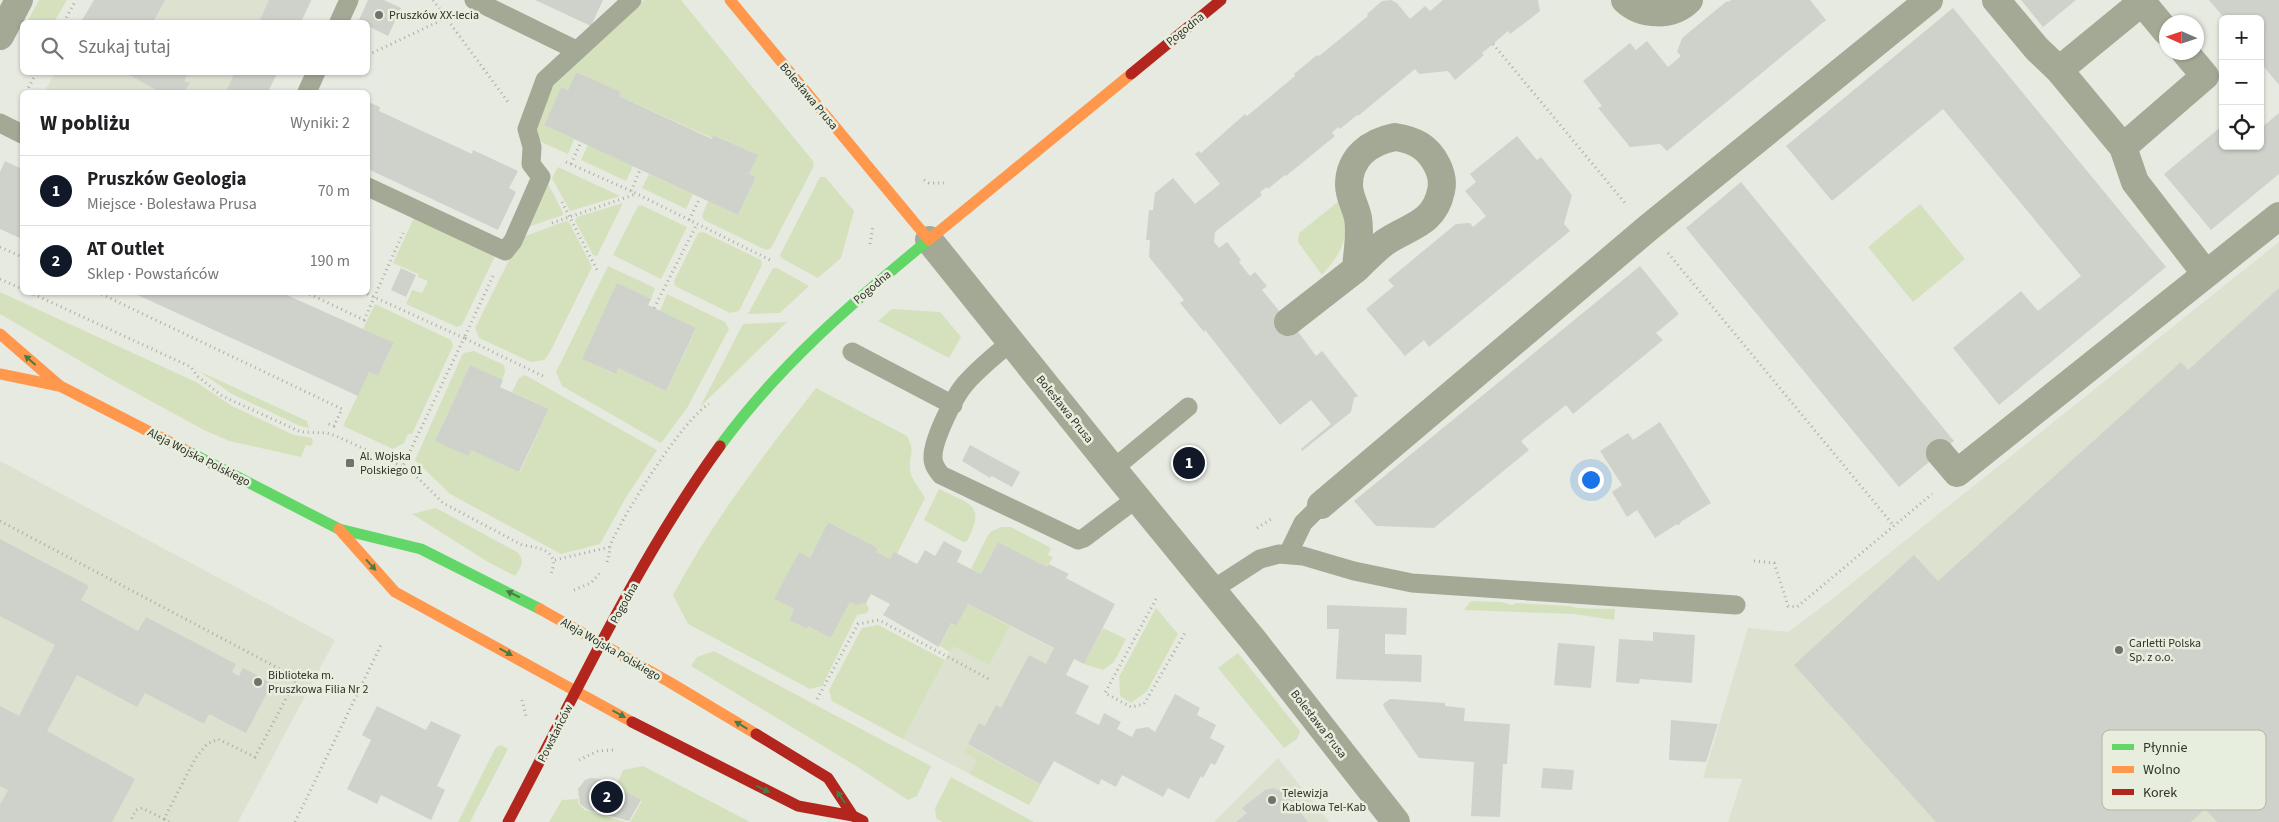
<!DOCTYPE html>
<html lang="pl">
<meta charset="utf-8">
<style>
body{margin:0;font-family:"Source Sans 3",sans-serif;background:#f6f6f6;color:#202124}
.controls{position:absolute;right:15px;top:15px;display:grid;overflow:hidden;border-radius:8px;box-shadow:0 1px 4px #0004}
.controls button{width:45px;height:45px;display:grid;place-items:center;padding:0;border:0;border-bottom:1px solid #e0e0e0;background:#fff;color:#202124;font:25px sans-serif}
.compass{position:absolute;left:2159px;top:15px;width:45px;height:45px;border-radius:50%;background:#fff;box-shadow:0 1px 4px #0004;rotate:273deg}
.you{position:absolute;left:1590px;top:479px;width:18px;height:18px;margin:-12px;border:4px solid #fff;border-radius:50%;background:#1a73e8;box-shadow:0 0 0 8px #1a73e833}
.badge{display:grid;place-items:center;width:32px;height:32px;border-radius:50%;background:#111827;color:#fff;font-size:16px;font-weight:700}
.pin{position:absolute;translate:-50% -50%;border:2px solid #fff;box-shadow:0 1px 5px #0006}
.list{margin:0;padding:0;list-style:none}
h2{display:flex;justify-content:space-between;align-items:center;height:65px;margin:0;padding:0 20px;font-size:21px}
h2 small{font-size:16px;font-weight:400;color:#757577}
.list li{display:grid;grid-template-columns:32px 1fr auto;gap:15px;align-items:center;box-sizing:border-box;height:70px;padding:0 20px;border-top:1px solid #e0e0e0}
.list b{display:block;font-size:19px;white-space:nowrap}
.list p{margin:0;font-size:16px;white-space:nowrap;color:#757577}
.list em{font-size:16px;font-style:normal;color:#757577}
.icon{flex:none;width:28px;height:28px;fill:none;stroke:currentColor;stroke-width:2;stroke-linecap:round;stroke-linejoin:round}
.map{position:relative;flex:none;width:2279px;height:822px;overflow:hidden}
.search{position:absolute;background:#fff;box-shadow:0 1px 4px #0004;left:20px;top:20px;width:350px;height:55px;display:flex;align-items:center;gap:12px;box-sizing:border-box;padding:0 18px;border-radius:8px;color:#757577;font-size:19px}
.panel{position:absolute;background:#fff;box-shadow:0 1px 4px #0004;left:20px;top:90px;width:350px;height:205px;border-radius:8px}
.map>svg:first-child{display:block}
.built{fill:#dce1d0}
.green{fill:#d5e1bd}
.building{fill:#cfd2cb}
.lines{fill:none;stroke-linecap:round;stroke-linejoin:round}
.path{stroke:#abaea2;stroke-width:3;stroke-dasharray:1 4;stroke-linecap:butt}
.lane{stroke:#a3a995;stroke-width:19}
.street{stroke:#a3a995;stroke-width:28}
.fast{stroke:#63d668;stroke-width:11}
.slow{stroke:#ff974d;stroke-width:11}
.jam{stroke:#b3261e;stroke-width:11}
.oneway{fill:#477c46}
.poi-dot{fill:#70726b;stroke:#e8eedd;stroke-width:2}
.labels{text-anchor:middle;stroke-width:5;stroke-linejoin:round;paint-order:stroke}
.poi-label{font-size:12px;fill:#30322b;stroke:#e8eedd;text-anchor:start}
.street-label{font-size:12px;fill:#30322b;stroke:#e8eedd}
.key{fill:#e8eedd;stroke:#b1b6a8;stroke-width:1}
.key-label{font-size:14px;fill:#30322b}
</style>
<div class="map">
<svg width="2279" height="822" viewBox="0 0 2279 822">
<rect width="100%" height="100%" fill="#e7eae1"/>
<path class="built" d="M94 0H312L301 22H81Z
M55 73H278L268 92H44Z
M2279 242V822H1728L1742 779 1703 778 1748 628 1788 632 1827 603Z
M0 461 335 640 238 822H0Z
M1010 626 1074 659 1066 675 1089 686 1052 765 1029 805 903 739 953 645 989 664Z
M1278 758 1329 822H1214Z"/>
<path class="green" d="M39 0H67L54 22H27Z
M644 0H681L813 161 814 166 771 248 766 250 704 220 702 216 708 201 738 215 756 177 749 174 757 155 714 135 712 138 619 96 620 92 576 72 568 90 561 87 544 125 574 139 568 154 539 141 536 119 551 87Z
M588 145 633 166 626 181 581 160Z
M558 167 620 196 570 211 552 178Z
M649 174 693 194 686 209 642 188Z
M820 177H825L854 211 841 258 818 278 781 258 780 255Z
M546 183 549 185 563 213V215L528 227Z
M1339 201C1352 234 1344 250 1322 275L1298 242 1299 233Z
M623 203 597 256 593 255 575 221 577 217Z
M1920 204 1965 259 1913 302 1868 247Z
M641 205 687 227 661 279 613 255 638 206Z
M418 216 495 256 462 325 457 327 406 304 412 290 422 293 428 281 418 277V274L393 263 413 220Z
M566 221 569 222 592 267 549 354 544 360 531 362 479 338 475 328 520 238Z
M703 232 761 260 762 265 739 311 730 313 675 286 674 281 698 233Z
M608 266 655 288 651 299 583 359 615 374 618 368 666 391 696 329 660 311 667 294 725 322 729 329 687 408 661 443 562 386 556 372Z
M773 268H777L809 286 780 313 748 314Z
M0 292 196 382 232 406 294 435 312 438 313 444 310 446 306 445 301 457 229 441 204 430 116 382 0 314Z
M375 304 451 340 453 346 412 434H408L404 443 393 449 343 426 369 372 378 376 394 344 363 329Z
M892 309 940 312 961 337 949 358 878 321Z
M787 322 700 407 743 324Z
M474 351 504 365 505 372 502 380 470 365 435 441 471 450 520 472 549 409 512 392 519 378 525 375 657 450 625 499 600 544 561 554 450 494 415 460 463 353Z
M199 371 307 421 309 428 300 426 232 394Z
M816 388 907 436C915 451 910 452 910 466 909 478 920 488 925 498L897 554 890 559 876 552 878 548 828 522 810 558 799 553 775 599 794 609 789 620 807 629 808 626 831 638 850 602 856 605 866 603 869 609 867 613 857 615 822 686 810 689 688 624 673 595C714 519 763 456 816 388Z
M939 489C969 504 987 504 967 541L963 542 924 520Z
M436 508 517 552C526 561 521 567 515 576L488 562 412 514Z
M1002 527H1011L1051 548 1048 555 1053 557 1047 567 998 542 981 574 971 569 988 535 992 531Z
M1471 601 1501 602 1512 605 1517 603 1571 606C1578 610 1605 608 1615 609L1614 620 1573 614 1464 610Z
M968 604 1010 626 989 665 953 646 950 652 940 646 951 623 955 626Z
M1156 608 1178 634 1147 691 1131 703 1120 696 1119 677Z
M878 625 945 660 903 739 832 701 829 690 862 628Z
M1103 628 1126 639 1114 662 1103 670 1084 664Z
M714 651 931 766 917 796 908 800 856 766 691 666 697 657Z
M1238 653 1300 731 1297 739 1284 748 1218 668Z
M501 745 508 749 470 822H458L496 747Z
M968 746 1040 785 1029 805 970 774 977 760 964 752Z
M643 766 750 822H630L642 801 616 787 623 770Z
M951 777 1034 822H942L936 818 935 808Z
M578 799 579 805 585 810 626 822H549L562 800Z"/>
<path class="building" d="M94 0H165L153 22H81Z
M269 0H311L301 22H259Z
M368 0H384L401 8 388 36 368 26V22H358Z
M535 0H603L591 26Z
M1391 0 1397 3 1410 19 1425 6 1430 11 1443 0H1538L1540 11 1522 25 1510 34 1508 31 1493 44 1482 53 1484 55 1455 80 1448 71 1419 74 1415 69 1358 116 1357 115 1340 129 1338 127 1332 133 1335 136 1286 176 1285 175 1268 189 1267 187 1260 192 1262 195 1215 232 1214 242 1219 248 1227 242 1241 260 1239 262 1250 276 1255 272 1267 286 1262 290 1288 322 1297 330 1316 356 1322 351 1358 396 1354 398 1351 412 1302 451 1301 449 1331 424 1311 400 1280 425 1205 330 1204 332 1180 303 1184 300 1149 257 1150 240H1146L1149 210H1153L1155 193 1173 178 1195 204 1220 184 1195 154 1199 151 1201 153 1245 114 1247 116 1295 76 1294 74 1317 55 1319 56 1368 16 1367 14 1382 1Z
M1731 0H1810L1826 20 1667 151 1660 144 1630 147 1598 108 1602 106 1583 81 1630 43 1636 50 1647 41 1668 67 1681 56 1677 52 1682 38 1727 1 1728 2Z
M2021 0H2076L2043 27Z
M2209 0H2279V85L2260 62V19H2225Z
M1953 8 2166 267 1999 405 1953 348 2021 291 2038 311 2081 276 1943 109 1832 201 1786 146Z
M124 72H189L184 81 190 83 184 92H160Z
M235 72H277L268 92H226Z
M576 72 621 92 619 96 712 139 713 135 758 155 749 174 756 177 738 215 544 125 561 87 568 90Z
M368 102 380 107 379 111 472 154 473 150 518 171 509 188 516 192 498 230 368 169Z
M2279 113V174L2211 230 2164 174 2223 125V146H2260V129Z
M1517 136 1537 160 1541 157 1572 195 1564 224 1570 231 1429 347 1424 340 1405 356 1366 309 1394 286 1388 280 1456 224 1470 223 1473 227 1486 216 1465 191 1476 182 1470 174Z
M5 161 22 169V239L0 229V172Z
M1741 182 1954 441 1899 487 1686 228Z
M1640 266 1679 314 1656 333 1663 340 1573 414 1566 405 1521 441 1529 450 1434 528 1376 526 1354 501Z
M401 268 416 275 406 297 391 290Z
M617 283 651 299 648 305 696 328 666 391 618 368 616 374 582 359Z
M2279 288V822H2217L2205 809 2191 822H1936L1794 665 1914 555 1938 581 2181 362 2188 370Z
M131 292H280L394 343 378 376 369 372 358 396Z
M470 365 503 380 500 387 549 409 519 472 471 450 468 456 435 441Z
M1660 422 1711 503 1682 521 1678 526 1677 524 1655 538 1637 510 1627 517 1612 492 1622 485 1600 451 1628 433 1633 440Z
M970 445 1020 472 1012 487 992 476 990 478 962 461Z
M1184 446 1206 470 1193 481 1173 455Z
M828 522 878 548 876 552 890 559 894 552 917 564 925 550 935 556 944 541 962 551 957 562 981 574 998 542 1047 567 1049 564 1069 574 1066 578 1115 604 1084 664 1074 659 1066 675 1089 686 1075 713 1099 725 1104 713 1121 722 1117 729 1132 737 1136 729 1148 727 1155 732 1175 694 1200 708 1197 715 1216 725 1210 738 1225 746 1215 765 1211 763 1203 778 1201 776 1189 799 1168 788 1163 797 1122 775 1116 787 1101 779 1099 785 1054 761 1040 784 968 744 979 723 985 726 996 705 1001 708 1029 655 1046 664 1054 648 968 604 956 626 951 623 939 647 883 615 890 604 871 594 866 603 856 605 850 602 831 638 808 626 807 629 789 620 794 609 774 599 799 552 810 558Z
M0 539 89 586 81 600 138 631 146 617 236 664 232 672 239 676 243 668 279 687 275 695 268 691 246 733 209 714 204 724 145 693 137 707 77 675 47 731 135 779 112 822H0V805L8 790 0 786V706L19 716 55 645 0 616Z
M1327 605 1407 608 1406 635 1385 634V654L1422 655 1421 682 1336 679 1339 629H1327Z
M1653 632 1695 635 1692 683 1640 679 1639 684 1616 682 1619 639 1653 641Z
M1558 643 1595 646 1591 688 1554 685Z
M1390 699 1445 703V706L1465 708 1464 721 1510 724 1507 764H1503L1500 817 1471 816 1474 762 1419 758 1385 709 1383 704Z
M377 706 426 730 431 721 461 735 437 786 445 790 431 820 381 795 377 804 347 789 371 740 362 735Z
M1671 720 1718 724 1706 762 1669 760Z
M1543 768 1574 770 1572 790 1541 788Z
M590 778 600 779 641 800 629 821 588 810 580 804 578 789 585 780Z
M1273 788 1284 792 1308 822H1236L1247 813 1242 808 1265 790Z"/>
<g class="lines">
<path class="path" d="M433 0 508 102
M64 22 76 0
M1493 44 1625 203
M368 55 446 18
M26 92 37 72
M566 162 631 191 770 260
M571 164 581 142
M924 180 929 183H944
M631 191 640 170
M562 202 598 272
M689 220 700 198
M552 223 636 194
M870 244 873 226
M0 247 22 257
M1668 253 1894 526
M493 276 464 338 545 377
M0 279 22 289
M29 292 191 367 197 376 222 396 301 432 327 433 336 436 410 470 443 503 522 545C543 548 561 552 550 576
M97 292 342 409 334 426 326 423
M305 292 364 320 403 233
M363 292 464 338 403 466
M654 308 697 224
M0 521 297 678 255 757 218 739 207 744 195 759 164 819 142 808 136 810 130 822
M1257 528 1273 518
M555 560 610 547
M1754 561 1774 563 1788 606 1797 607 1932 494
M607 562C610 555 609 549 611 543 626 511 682 420 709 404
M574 590 591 583 600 573
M1156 599 1105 693 1131 707 1144 704 1185 633
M817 699 858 624 879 620 989 679
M522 700 526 716
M579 760 598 751 613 750
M164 819 169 822
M295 822 382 643"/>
<path class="lane" d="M474 0 576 50
M339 22 349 0
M307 92 316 72
M0 123 22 134
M368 187 505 251 513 241 541 177 531 164 532 147 527 129 545 80 632 0
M1011 342C995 355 979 368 965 384 954 397 932 441 933 458 933 465 937 470 941 475L1078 540 1084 538 1137 498
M852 352 953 405
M1113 469 1188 407
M1288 554 1303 523 1321 505
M1212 590 1260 559 1279 554 1303 556 1354 571 1412 583 1736 605"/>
<path class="street" d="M1625 0C1642 16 1672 17 1689 0
M1996 0 2037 49 2059 70
M2166 31 2142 2 2059 70 2123 147 2135 182 2206 274
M0 36 19 0
M1395 137C1415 140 1428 147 1437 165 1441 173 1443 183 1441 191 1434 225 1408 226 1384 243 1374 251 1365 260 1356 269 1357 253 1361 234 1358 218 1356 207 1349 197 1349 185 1349 157 1370 142 1395 137Z
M2123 147 2205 76 2185 52
M929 240 1113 469 1254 641 1396 822
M1288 322 1356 269
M1940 453 1957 473 2279 216
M1321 505 1648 228 1929 0"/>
<path class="fast" d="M720 446C779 365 854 301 931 238
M189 452 339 529 421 549 540 609"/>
<path class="slow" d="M730 0 929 240
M931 238 1131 74
M0 334 60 386 189 452
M0 374 59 386
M339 529 395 592 632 722
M540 609 671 683 756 734"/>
<path class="jam" d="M1131 74 1221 0
M632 722 798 806 853 816 863 821
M756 734 828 778 853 816
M508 822C575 696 636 562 720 446"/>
</g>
<defs><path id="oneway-solid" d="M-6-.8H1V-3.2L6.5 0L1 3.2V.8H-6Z" transform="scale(1.25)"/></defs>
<g class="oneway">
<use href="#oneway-solid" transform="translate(30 360) rotate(-139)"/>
<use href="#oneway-solid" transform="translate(371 565) rotate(48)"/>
<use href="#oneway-solid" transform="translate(513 594) rotate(-154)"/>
<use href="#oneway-solid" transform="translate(506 652) rotate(29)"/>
<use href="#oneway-solid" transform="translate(619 714) rotate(29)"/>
<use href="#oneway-solid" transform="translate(741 725) rotate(-149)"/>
<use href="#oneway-solid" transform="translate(763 789) rotate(27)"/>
<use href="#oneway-solid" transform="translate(841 797) rotate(-124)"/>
</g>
<g class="poi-dot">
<circle cx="379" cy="15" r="5"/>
<rect x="345" y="458" width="10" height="10" rx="2.5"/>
<circle cx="2119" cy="650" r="5"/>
<circle cx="258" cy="682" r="5"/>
<circle cx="1272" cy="800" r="5"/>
</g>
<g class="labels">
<g class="poi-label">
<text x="389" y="19">Pruszków XX-lecia</text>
<text x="360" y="460">Al. Wojska<tspan x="360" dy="14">Polskiego 01</tspan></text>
<text x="2129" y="647">Carletti Polska<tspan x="2129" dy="14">Sp. z o.o.</tspan></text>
<text x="268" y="679">Biblioteka m.<tspan x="268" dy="14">Pruszkowa Filia Nr 2</tspan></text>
<text x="1282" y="797">Telewizja<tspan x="1282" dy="14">Kablowa Tel-Kab</tspan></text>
</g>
<g class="street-label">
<text transform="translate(1185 29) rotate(-39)" y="4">Pogodna</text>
<text transform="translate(809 96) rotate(50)" y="4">Bolesława Prusa</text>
<text transform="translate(872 287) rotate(-40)" y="4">Pogodna</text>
<text transform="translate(1065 409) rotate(51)" y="4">Bolesława Prusa</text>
<text transform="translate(199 457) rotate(27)" y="4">Aleja Wojska Polskiego</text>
<text transform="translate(624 603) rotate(-61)" y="4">Pogodna</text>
<text transform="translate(611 649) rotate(30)" y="4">Aleja Wojska Polskiego</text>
<text transform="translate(1319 724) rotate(52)" y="4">Bolesława Prusa</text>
<text transform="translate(555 733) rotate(-63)" y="4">Powstańców</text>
</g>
</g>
<rect x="2102" y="730" width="164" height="80" rx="8" class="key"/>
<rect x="2112" y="744" width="22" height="6" fill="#63d668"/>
<rect x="2112" y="766" width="22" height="7" fill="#ff974d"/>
<rect x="2112" y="789" width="22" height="6" fill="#b3261e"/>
<g class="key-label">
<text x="2143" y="752">Płynnie</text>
<text x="2143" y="774">Wolno</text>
<text x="2143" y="797">Korek</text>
</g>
</svg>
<div class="controls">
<button>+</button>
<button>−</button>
<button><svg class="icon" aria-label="locate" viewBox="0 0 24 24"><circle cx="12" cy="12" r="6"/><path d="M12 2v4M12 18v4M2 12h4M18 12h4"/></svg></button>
</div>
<svg class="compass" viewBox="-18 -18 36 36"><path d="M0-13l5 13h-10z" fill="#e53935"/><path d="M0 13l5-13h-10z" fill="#757577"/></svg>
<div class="you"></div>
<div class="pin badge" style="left:1189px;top:463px">1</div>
<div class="pin badge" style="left:607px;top:797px">2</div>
<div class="search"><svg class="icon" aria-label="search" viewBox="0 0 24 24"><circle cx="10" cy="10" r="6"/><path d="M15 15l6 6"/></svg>Szukaj tutaj</div>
<section class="panel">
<h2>W pobliżu<small>Wyniki: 2</small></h2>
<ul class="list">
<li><span class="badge">1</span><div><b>Pruszków Geologia</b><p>Miejsce · Bolesława Prusa</p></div><em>70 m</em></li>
<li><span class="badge">2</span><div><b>AT Outlet</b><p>Sklep · Powstańców</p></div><em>190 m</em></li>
</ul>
</section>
</div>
